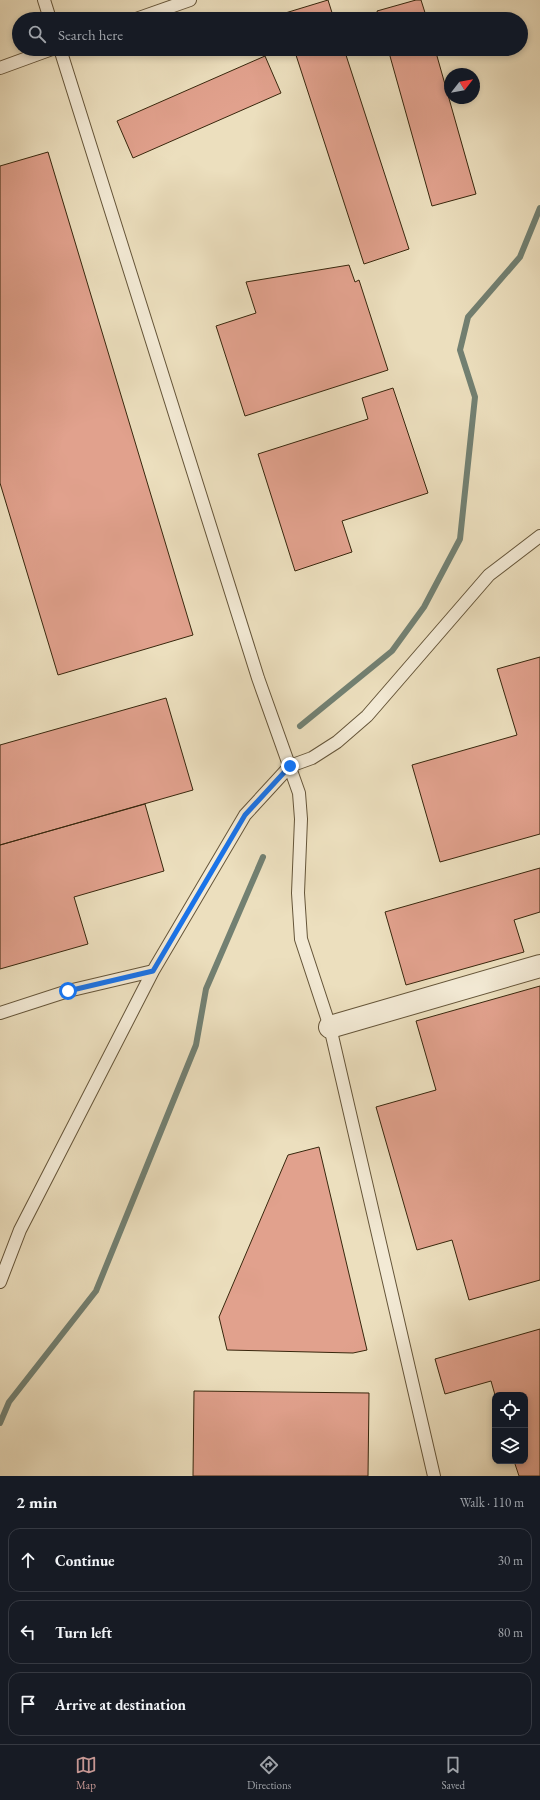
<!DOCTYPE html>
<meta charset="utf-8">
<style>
body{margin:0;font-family:"EB Garamond",serif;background:#242831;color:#f1f3f6}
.controls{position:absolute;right:12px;bottom:12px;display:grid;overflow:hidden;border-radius:8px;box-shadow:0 2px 6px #0003}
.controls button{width:36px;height:36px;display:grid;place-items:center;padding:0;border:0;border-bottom:1px solid #363941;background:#171b24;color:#f1f3f6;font:20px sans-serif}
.compass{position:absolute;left:444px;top:68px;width:36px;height:36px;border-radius:50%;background:#171b24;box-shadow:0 2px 6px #0003;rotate:59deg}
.stop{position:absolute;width:12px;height:12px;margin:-9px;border:3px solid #1a73e8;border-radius:50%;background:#fff}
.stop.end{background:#1a73e8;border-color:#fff;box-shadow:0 1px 4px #0008}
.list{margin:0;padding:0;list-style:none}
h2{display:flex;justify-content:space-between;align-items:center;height:52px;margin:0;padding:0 16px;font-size:17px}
h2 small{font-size:13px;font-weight:400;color:#9ea1a6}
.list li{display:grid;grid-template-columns:26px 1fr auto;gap:12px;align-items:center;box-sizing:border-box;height:64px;margin:0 8px 8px;padding:0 8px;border:1px solid #363941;border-radius:12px}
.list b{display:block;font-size:15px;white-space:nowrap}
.list em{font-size:13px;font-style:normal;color:#9ea1a6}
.icon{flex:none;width:22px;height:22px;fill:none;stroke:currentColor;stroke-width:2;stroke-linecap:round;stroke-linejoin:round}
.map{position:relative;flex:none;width:540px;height:1476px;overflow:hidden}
.search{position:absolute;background:#171b24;box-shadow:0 2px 6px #0003;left:12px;right:12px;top:12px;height:44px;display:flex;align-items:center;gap:10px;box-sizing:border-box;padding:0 14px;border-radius:22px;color:#9ea1a6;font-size:15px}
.sheet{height:268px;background:#171b24}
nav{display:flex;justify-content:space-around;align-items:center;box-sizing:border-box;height:56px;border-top:1px solid #363941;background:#171b24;font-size:11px;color:#9ea1a6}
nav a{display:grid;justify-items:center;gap:2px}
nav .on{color:#c59692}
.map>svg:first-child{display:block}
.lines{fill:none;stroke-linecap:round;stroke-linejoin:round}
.stream{stroke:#728072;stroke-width:6}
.building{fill:#e1a18d;stroke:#38270d}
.service-casing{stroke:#655539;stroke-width:14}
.minor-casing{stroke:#655539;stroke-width:24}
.service{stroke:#f3ead5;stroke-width:12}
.minor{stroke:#f3ead5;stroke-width:22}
.route{stroke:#1a73e8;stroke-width:5}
</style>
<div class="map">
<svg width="540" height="1476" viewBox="0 0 540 1476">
<rect width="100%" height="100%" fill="#ecdfbe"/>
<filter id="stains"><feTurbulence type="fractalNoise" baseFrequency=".005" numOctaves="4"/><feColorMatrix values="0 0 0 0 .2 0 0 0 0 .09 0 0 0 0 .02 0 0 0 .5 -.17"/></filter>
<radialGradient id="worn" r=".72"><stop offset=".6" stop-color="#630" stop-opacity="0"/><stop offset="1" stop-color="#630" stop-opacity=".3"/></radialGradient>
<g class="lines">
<path class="stream" d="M300 726 392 651 424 607 460 539 475 397 460 350 468 317 520 257 540 208
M0 1423 9 1402 96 1291 196 1045 206 989 263 857"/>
</g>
<path class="building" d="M328 0 334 19H284L282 14Z
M416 0H421L427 19H379L377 11Z
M294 49H344L409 249 364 264Z
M388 49H435L476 194 432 206Z
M265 56 281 93 133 158 117 121Z
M48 152 193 635 58 675 0 483V166Z
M349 265 355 282 359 280 388 370 245 416 216 326 256 313 246 282Z
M393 388 428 493 342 521 352 552 295 571 258 454 368 419 362 398Z
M540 657V834L440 862 412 765 517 735 497 669Z
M166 698 193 790 0 845V745Z
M145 804 164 871 74 897 88 944 0 969V845Z
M540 868V912L514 920 524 952 406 985 385 912Z
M540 986V1280L469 1300 452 1240 417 1250 376 1107 436 1090 416 1021Z
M319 1147 367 1350 353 1353 227 1350 219 1317 288 1155Z
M540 1329V1476H519L514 1461H525V1395H495L491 1381 445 1394 435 1359Z
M194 1391 369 1393 368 1476H193Z"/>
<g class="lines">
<g class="service-casing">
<path id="service" d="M44 0 50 19
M136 19 190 0
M60 49 258 678 299 793 301 819 298 893 301 939 330 1027 434 1476
M0 68 52 49
M0 1013 68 991 153 971 245 815 290 766 312 758 337 742 367 716 489 575 540 536
M0 1282 20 1230 153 971"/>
</g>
<g class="minor-casing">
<path id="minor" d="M330 1027 540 966"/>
</g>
<use href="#service" class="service"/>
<use href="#minor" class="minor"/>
</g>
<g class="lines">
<path class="route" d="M68 991 153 971 245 815 290 766"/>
</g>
<rect width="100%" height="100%" filter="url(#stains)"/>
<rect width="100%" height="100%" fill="url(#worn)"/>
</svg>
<div class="controls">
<button><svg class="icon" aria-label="locate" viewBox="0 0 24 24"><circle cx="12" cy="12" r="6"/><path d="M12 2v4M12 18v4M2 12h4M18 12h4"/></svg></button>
<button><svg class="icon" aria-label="layers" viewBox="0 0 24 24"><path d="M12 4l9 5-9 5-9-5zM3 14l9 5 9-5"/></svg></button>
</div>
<svg class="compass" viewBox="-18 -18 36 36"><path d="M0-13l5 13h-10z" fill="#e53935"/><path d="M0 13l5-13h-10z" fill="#9ea1a6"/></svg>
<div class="stop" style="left:68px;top:991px"></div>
<div class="stop end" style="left:290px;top:766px"></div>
<div class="search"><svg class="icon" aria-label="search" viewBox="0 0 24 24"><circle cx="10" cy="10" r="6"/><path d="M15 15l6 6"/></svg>Search here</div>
</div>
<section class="sheet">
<h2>2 min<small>Walk · 110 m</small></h2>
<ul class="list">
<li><svg class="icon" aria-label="ahead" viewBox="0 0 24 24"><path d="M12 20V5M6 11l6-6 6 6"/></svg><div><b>Continue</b></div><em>30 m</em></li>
<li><svg class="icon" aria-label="left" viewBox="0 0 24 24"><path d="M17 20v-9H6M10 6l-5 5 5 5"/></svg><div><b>Turn left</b></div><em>80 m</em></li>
<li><svg class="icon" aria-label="arrive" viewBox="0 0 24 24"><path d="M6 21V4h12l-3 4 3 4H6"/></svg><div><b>Arrive at destination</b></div></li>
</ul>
</section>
<nav>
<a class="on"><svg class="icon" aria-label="map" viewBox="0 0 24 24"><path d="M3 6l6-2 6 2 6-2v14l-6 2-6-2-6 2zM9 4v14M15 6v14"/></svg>Map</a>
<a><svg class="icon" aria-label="directions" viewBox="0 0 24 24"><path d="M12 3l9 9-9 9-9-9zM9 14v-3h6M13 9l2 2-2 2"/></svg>Directions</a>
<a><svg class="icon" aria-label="saved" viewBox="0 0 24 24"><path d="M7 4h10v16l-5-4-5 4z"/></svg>Saved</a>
</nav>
